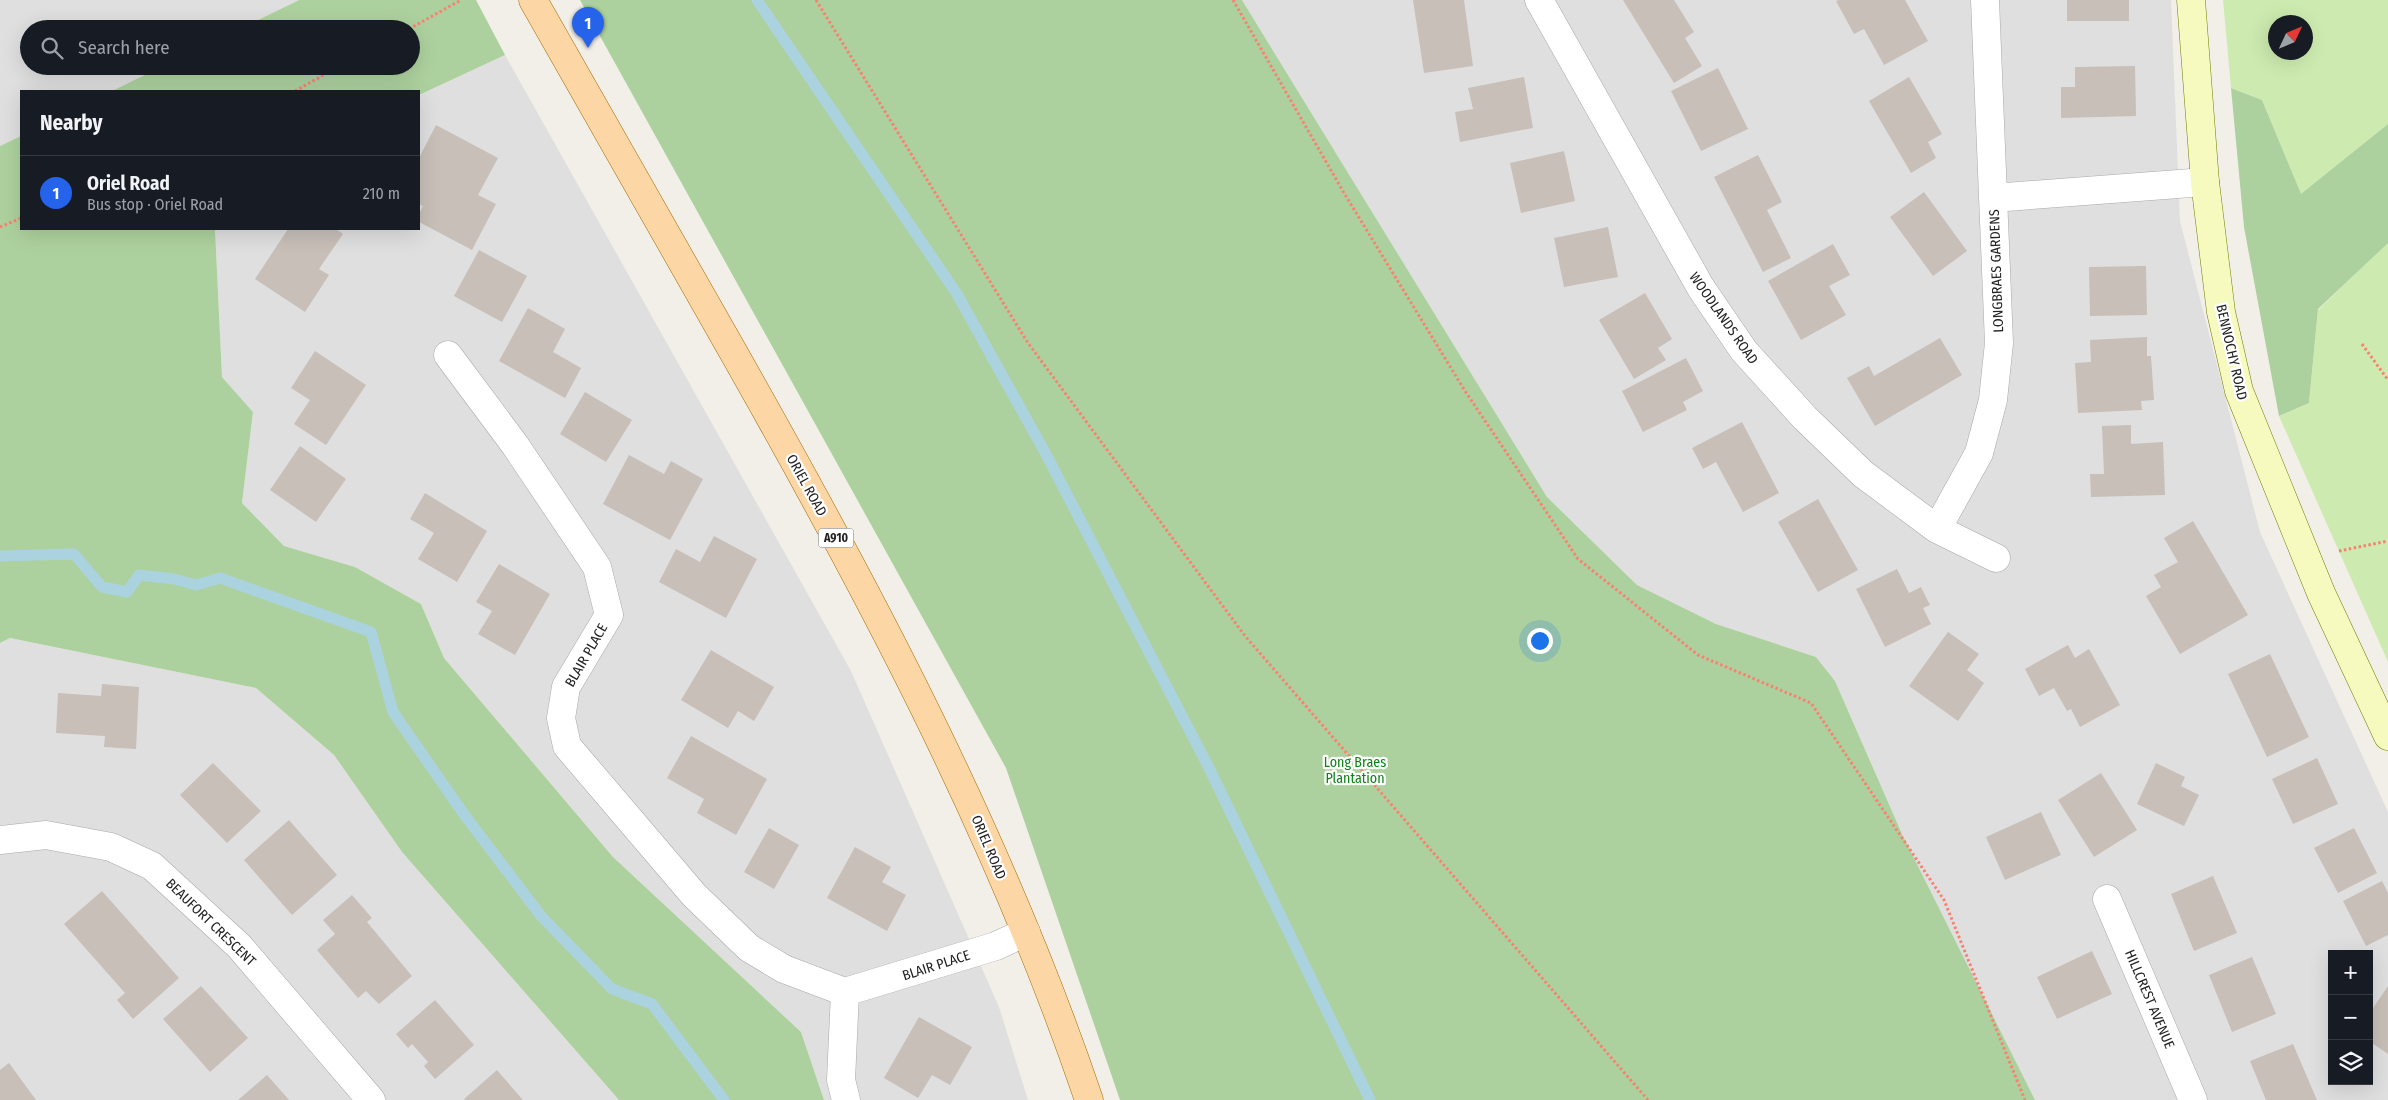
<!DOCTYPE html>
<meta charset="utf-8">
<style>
body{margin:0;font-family:"Fira Sans Condensed",sans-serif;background:#242831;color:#f1f3f6}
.controls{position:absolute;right:15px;bottom:15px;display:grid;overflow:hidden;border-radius:0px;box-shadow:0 5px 20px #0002}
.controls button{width:45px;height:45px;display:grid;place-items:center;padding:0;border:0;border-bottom:1px solid #363941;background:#171b24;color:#f1f3f6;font:25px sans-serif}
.compass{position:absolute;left:2268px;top:15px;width:45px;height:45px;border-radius:50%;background:#171b24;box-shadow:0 5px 20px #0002;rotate:46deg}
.you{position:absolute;left:1539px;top:640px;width:18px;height:18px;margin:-12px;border:4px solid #fff;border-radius:50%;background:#1a73e8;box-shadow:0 0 0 8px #1a73e833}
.badge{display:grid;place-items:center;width:32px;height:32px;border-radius:50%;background:#2563eb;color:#fff;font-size:16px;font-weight:700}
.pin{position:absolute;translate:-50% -41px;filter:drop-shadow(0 1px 2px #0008)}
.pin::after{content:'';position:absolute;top:26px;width:18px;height:15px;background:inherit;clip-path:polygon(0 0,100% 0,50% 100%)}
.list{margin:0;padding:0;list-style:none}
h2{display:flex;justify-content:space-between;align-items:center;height:65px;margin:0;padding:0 20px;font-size:21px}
h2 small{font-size:16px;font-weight:400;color:#9ea1a6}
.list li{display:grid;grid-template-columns:32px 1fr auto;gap:15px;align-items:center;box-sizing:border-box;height:75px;padding:0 20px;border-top:1px solid #363941}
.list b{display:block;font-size:19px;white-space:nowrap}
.list p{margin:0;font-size:16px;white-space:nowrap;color:#9ea1a6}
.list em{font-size:16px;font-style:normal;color:#9ea1a6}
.icon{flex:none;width:28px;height:28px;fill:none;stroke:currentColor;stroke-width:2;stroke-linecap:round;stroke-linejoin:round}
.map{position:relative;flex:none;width:2388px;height:1100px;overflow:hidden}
.search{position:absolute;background:#171b24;box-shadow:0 5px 20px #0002;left:20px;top:20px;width:400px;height:55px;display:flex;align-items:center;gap:12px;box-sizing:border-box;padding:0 18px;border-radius:28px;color:#9ea1a6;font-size:19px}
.panel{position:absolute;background:#171b24;box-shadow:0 5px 20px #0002;left:20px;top:90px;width:400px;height:140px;border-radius:0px}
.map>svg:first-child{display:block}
.residential{fill:#e0dfdf;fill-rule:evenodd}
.grass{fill:#cdebb0;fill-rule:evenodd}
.forest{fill:#add19e}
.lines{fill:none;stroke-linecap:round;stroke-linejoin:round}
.stream{stroke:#aad3df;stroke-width:11}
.building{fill:#c7bfb8}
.street-casing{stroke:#a9a9a9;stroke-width:29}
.secondary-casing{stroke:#707d05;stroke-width:29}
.primary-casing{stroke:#a06b00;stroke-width:29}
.path{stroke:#fa8072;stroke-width:3;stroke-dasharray:2.5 2.5;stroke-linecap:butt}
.street{stroke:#fff;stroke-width:28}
.secondary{stroke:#f7fabf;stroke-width:28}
.primary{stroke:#fcd6a4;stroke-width:28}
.labels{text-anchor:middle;stroke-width:4.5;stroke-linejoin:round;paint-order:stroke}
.shield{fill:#fff;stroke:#646464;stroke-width:1}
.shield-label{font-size:12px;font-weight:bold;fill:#222}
.street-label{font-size:14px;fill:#222;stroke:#fff}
.park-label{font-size:14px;fill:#0c8416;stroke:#fff}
</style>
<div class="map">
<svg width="2388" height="1100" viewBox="0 0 2388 1100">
<rect width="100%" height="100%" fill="#f2efe9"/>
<path class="residential" d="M0 0H299L240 29H29V66H163L112 91H21V136L0 146Z
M1242 0H2171L2180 221 2260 532 2388 812V1100H2035L1902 834 1835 681 1816 657 1716 624 1637 585 1547 497ZM2332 954H2369V1081H2332Z
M505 55 851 671 999 1007 1028 1100H824L801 1032 613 857 444 658 421 604 355 567 284 546 242 503 253 412 222 377 215 229H419V95Z
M10 638 256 688 334 755 402 852 619 1100H0V643Z"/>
<path class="grass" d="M2223 0H2388V124L2301 195 2262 100 2231 88ZM2276 22H2306V52H2276Z
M2388 242V662L2279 416 2309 403 2318 310Z"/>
<path class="forest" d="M299 0H476L505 55 419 95V91H112L163 66H411V29H240Z
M580 0H1242L1547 497 1637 585 1716 624 1816 657 1835 681 1902 834 2035 1100H1120L1006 768Z
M2231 88 2262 100 2301 194 2388 124V243L2318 309 2309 403 2279 416 2244 227Z
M21 136V229H215L222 377 253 412 242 503 284 546 355 567 421 604 444 658 613 857 801 1032 824 1100H619L402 852 334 755 256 688 10 638 0 643V146Z"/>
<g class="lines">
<path class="stream" d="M757 0 957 294 1047 456 1208 766 1370 1100
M0 556 74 554 102 587 127 592 139 575 174 579 196 585 220 578 371 632 393 712 463 813 541 916 612 989 652 1004 724 1100"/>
</g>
<path class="building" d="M1413 0H1464L1473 66 1424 73Z
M1623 0H1674L1694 32 1685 38 1702 66 1674 83Z
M1839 0H1905L1928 41 1884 65 1864 29 1854 34 1836 1Z
M2067 0H2129V21H2067Z
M2135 66 2136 116 2061 118V87H2075V67Z
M1718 68 1748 129 1701 151 1671 91Z
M1524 77 1533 128 1460 142 1455 112 1473 109 1468 88Z
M1909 77 1942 134 1928 142 1936 158 1911 173 1869 101Z
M436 125 498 158 478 195 496 204 472 250 419 222V214L423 206 419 204V158Z
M1564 151 1575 201 1521 213 1510 163Z
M1758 155 1782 202 1767 210 1791 258 1763 272 1714 177Z
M1924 192 1967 251 1933 276 1890 217Z
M1608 227 1618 277 1564 287 1554 238Z
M288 229H336L343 234 319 269 329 275 305 312 255 279Z
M1833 244 1850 275 1829 286 1846 315 1801 340 1768 281Z
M479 250 527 276 502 322 454 296Z
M2146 266 2147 315 2090 316 2089 267Z
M1645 293 1672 339 1658 348 1666 360 1634 379 1599 320Z
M528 308 565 329 553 352 581 368 565 398 499 361Z
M2147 337V356H2151L2154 400 2141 401 2142 410 2078 413 2075 363 2091 362 2090 340Z
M1940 338 1962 375 1875 426 1847 378 1869 366 1874 376Z
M315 351 366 385 326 445 294 424 310 400 291 388Z
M1686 358 1703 391 1683 402 1687 410 1643 432 1622 391Z
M585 392 632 420 606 462 560 434Z
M1742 422 1779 493 1743 512 1716 462 1703 469 1692 448Z
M2131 425V444L2163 442 2165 495 2091 497 2090 474H2104L2102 426Z
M300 446 346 479 316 522 270 490Z
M629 455 664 474 671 461 703 479 670 540 603 504Z
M425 493 487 531 457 582 418 559 434 533 410 519Z
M1818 499 1858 570 1818 592 1778 522Z
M2193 521 2248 615 2180 654 2146 596 2161 587 2154 575 2178 562 2164 538Z
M714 536 757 559 726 618 659 582 676 549 700 562Z
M499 564 550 594 515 655 478 634 492 611 476 602Z
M1897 569 1909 593 1921 587 1930 605 1923 608 1931 624 1885 647 1856 589Z
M1948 632 1979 654 1967 670 1984 683 1958 721 1909 686Z
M2068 645 2075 658 2089 649 2120 705 2080 727 2071 709 2067 711 2054 688 2039 696 2025 669Z
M711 650 774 687 754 721 738 711 728 728 681 700Z
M2270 654 2309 737 2267 757 2228 674Z
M102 684 139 687 136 749 104 747 105 736 56 733 58 693 101 696Z
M691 736 767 779 736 835 697 813 704 799 667 778Z
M2317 758 2338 804 2293 824 2272 779Z
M213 763 261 811 227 843 180 795Z
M2156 763 2185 777 2181 786 2199 795 2184 826 2137 804Z
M2101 773 2137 830 2094 857 2058 800Z
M2041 812 2061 855 2005 880 1986 837Z
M289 820 337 875 292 915 244 860Z
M769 828 799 845 774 889 744 872Z
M2354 828 2377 873 2338 893 2314 848Z
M855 847 891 867 882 882 906 895 887 931 827 898Z
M2213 876 2237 933 2194 951 2171 894Z
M2382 881 2388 893V935L2366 946 2343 901Z
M102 891 179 978 133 1019 117 1000 125 993 64 924Z
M352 895 372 918 367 922 412 976 379 1004 366 991 358 998 317 950 335 934 323 920Z
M2092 951 2112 994 2057 1019 2037 977Z
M2252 957 2276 1014 2232 1032 2209 975Z
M201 986 248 1038 210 1072 163 1019Z
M2388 986V1054L2369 1041V1014Z
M435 1000 474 1045 435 1079 424 1066 428 1062 412 1044 408 1048 396 1034Z
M919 1017 972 1047 950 1085 932 1075 918 1098 884 1078Z
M2293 1044 2317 1100H2266L2250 1061Z
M9 1063 36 1100H0V1070Z
M497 1070 523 1100H465L464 1099Z
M267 1075 289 1100H238Z"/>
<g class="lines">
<g class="street-casing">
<path id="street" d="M1539 0 1701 288 1744 351 1805 418 1863 474 1937 529 1996 558
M1993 198 2205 182
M448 355 515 445 597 567 609 615 566 687 561 718 567 746 694 895 749 948 784 969 845 992 996 946 1026 932
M1937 529 1979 453 1993 400 1999 343 1985 0
M0 840 46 835 111 847 152 866 239 946 371 1100
M2107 899 2193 1100
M845 992 841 1080 846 1100"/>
</g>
<g class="secondary-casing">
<path id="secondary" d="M2191 0 2205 182 2221 312 2239 391 2321 593 2388 736"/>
</g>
<g class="primary-casing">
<path id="primary" d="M533 0C596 111 660 223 723 334 863 580 998 831 1089 1100"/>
</g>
<path class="path" d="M816 0 1028 343 1245 636 1648 1100
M1233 0 1344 193 1465 391 1578 559 1698 655 1811 703 1944 900 2025 1100
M409 29 461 0
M295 91 340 66
M0 227 21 218
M2362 344 2388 380
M2339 551 2388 541"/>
<use href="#street" class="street"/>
<use href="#secondary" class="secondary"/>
<use href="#primary" class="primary"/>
</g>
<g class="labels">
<rect class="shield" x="818.5" y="528.5" width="35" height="19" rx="4"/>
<g class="shield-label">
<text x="836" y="542">A910</text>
</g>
<g class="street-label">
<text transform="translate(1996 271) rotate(-92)" y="5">LONGBRAES GARDENS</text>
<text transform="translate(1724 318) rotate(55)" y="5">WOODLANDS ROAD</text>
<text transform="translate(2232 352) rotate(77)" y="5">BENNOCHY ROAD</text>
<text transform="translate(807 485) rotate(61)" y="5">ORIEL ROAD</text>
<text transform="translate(586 655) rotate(-60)" y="5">BLAIR PLACE</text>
<text transform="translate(989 847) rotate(67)" y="5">ORIEL ROAD</text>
<text transform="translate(211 922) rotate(44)" y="5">BEAUFORT CRESCENT</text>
<text transform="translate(936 965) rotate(-18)" y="5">BLAIR PLACE</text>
<text transform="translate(2150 999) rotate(67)" y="5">HILLCREST AVENUE</text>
</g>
<g class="park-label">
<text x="1355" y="767">Long Braes<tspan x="1355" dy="16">Plantation</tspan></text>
</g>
</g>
</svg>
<div class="controls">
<button>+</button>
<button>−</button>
<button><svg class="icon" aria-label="layers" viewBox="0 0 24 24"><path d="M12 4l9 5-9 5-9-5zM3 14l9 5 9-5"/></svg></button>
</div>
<svg class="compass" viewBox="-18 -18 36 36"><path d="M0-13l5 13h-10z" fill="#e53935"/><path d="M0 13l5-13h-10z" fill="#9ea1a6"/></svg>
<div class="you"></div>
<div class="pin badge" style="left:588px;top:48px">1</div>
<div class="search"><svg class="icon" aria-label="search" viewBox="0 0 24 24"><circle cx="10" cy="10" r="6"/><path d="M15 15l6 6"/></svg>Search here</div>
<section class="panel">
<h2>Nearby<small></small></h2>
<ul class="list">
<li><span class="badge">1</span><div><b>Oriel Road</b><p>Bus stop · Oriel Road</p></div><em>210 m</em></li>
</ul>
</section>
</div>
